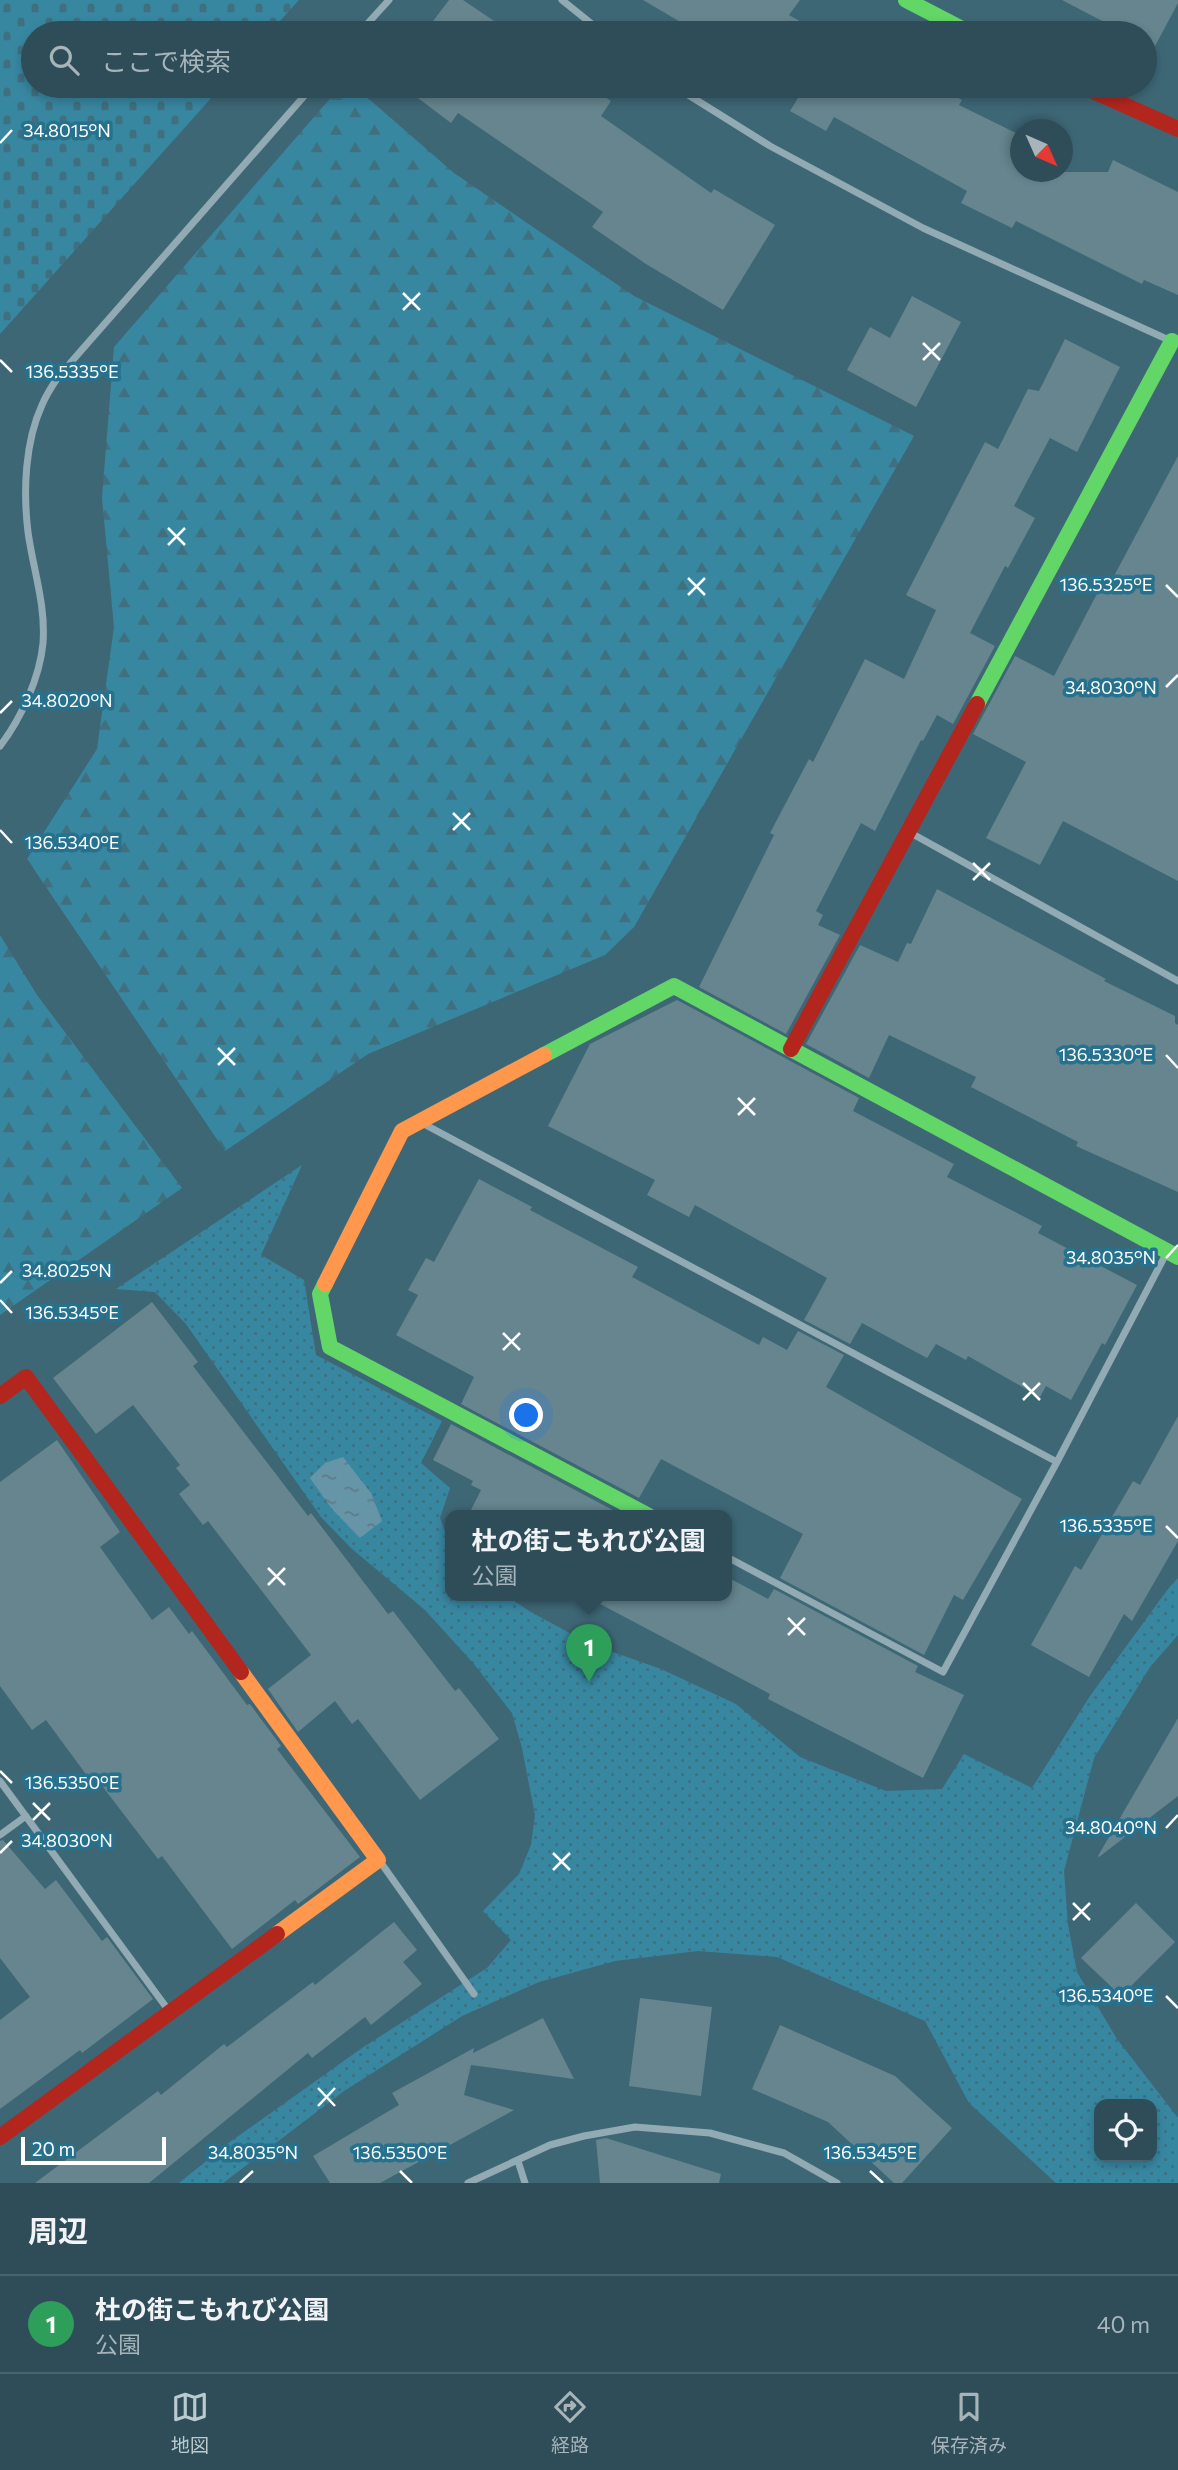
<!DOCTYPE html>
<html lang="ja">
<meta charset="utf-8">
<style>
body{margin:0;font-family:Commissioner,"Noto Sans JP",sans-serif;background:#3a5761;color:#f1f3f6}
.controls{position:absolute;right:21px;bottom:21px;display:grid;overflow:hidden;border-radius:14px;box-shadow:0 4px 10px #0003}
.controls button{width:63px;height:63px;display:grid;place-items:center;padding:0;border:0;border-bottom:2px solid #49646e;background:#2e4d58;color:#f1f3f6;font:35px sans-serif}
.compass{position:absolute;left:1010px;top:119px;width:63px;height:63px;border-radius:50%;background:#2e4d58;box-shadow:0 4px 10px #0003;rotate:135deg}
.scale{position:absolute;left:21px;bottom:18px;width:145px;box-sizing:border-box;padding-left:7px;border:4px solid #fff;border-top:0;font-size:19px;line-height:24px;white-space:nowrap;color:#fff;-webkit-text-stroke:5px #26728e;paint-order:stroke}
.you{position:absolute;left:527px;top:1416px;width:24px;height:24px;margin:-18px;border:5px solid #fff;border-radius:50%;background:#1a73e8;box-shadow:0 0 0 10px #1a73e833}
.badge{display:grid;place-items:center;width:46px;height:46px;border-radius:50%;background:#bbcacf;color:#fff;font-size:23px;font-weight:700}
.pin{position:absolute;translate:-50% -58px;filter:drop-shadow(0 2px 4px #0008)}
.pin::after{content:'';position:absolute;top:37px;width:24px;height:21px;background:inherit;clip-path:polygon(0 0,100% 0,50% 100%)}
.popup{position:absolute;left:445px;top:1510px;width:287px;height:91px;box-sizing:border-box;display:grid;place-content:center;border-radius:14px;background:#2e4d58;filter:drop-shadow(0 2px 5px #0005);font-size:23px;white-space:nowrap;color:#a7b4ba}
.popup b{font-size:26px;color:#f1f3f6}
.popup::after{content:'';position:absolute;left:50%;top:100%;margin-left:-14px;border:14px solid transparent;border-top-color:#2e4d58}
.list{margin:0;padding:0;list-style:none}
h2{display:flex;justify-content:space-between;align-items:center;height:91px;margin:0;padding:0 28px;font-size:30px}
h2 small{font-size:23px;font-weight:400;color:#a7b4ba}
.list li{display:grid;grid-template-columns:46px 1fr auto;gap:21px;align-items:center;box-sizing:border-box;height:98px;padding:0 28px;border-top:2px solid #49646e}
.list b{display:block;font-size:26px;white-space:nowrap}
.list p{margin:0;font-size:23px;white-space:nowrap;color:#a7b4ba}
.list em{font-size:23px;font-style:normal;color:#a7b4ba}
.icon{flex:none;width:38px;height:38px;fill:none;stroke:currentColor;stroke-width:2;stroke-linecap:round;stroke-linejoin:round}
.map{position:relative;flex:none;width:1178px;height:2183px;overflow:hidden}
.search{position:absolute;background:#2e4d58;box-shadow:0 4px 10px #0003;left:21px;right:21px;top:21px;height:77px;display:flex;align-items:center;gap:18px;box-sizing:border-box;padding:0 24px;border-radius:38px;color:#a7b4ba;font-size:26px}
.sheet{height:189px;background:#2e4d58}
nav{display:flex;justify-content:space-around;align-items:center;box-sizing:border-box;height:98px;border-top:2px solid #49646e;background:#2e4d58;font-size:19px;color:#a7b4ba}
nav a{display:grid;justify-items:center;gap:4px}
nav .on{color:#bbcacf}
.map>svg:first-child{display:block}
.green{fill:url(#green-dots);fill-rule:evenodd}
.forest{fill:url(#forest-firs)}
.cemetery{fill:url(#cemetery-stones)}
.water{fill:url(#water-ripples)}
.building{fill:#66858f}
.lines{fill:none;stroke-linecap:round;stroke-linejoin:round}
.street{stroke:#92aab3;stroke-width:7}
.fast{stroke:#63d668;stroke-width:16}
.slow{stroke:#ff974d;stroke-width:16}
.jam{stroke:#b3261e;stroke-width:16}
.ticks{fill:none;stroke:#fff;stroke-width:2.5}
.ticks-label{font-size:18px;text-anchor:middle;fill:#fff;stroke:#26728e;stroke-width:7;stroke-linejoin:round;paint-order:stroke}
</style>
<div class="map">
<svg width="1178" height="2183" viewBox="0 0 1178 2183">
<defs>
<pattern id="green-dots" width="8" height="8" patternUnits="userSpaceOnUse" patternTransform="scale(1.75)"><rect width="8" height="8" fill="#3887a1"/><path d="M2 2h.1M6 6h.1" fill="none" stroke="#406f7f" stroke-width="1.8" stroke-linecap="round"/></pattern>
<pattern id="forest-firs" width="22" height="20" patternUnits="userSpaceOnUse" patternTransform="scale(1.75)"><rect width="22" height="20" fill="#3887a1"/><path d="M5 1l3.5 6h-7zM16 11l3.5 6h-7z" fill="#406f7f"/></pattern>
<pattern id="cemetery-stones" width="16" height="16" patternUnits="userSpaceOnUse" patternTransform="scale(1.75)"><rect width="16" height="16" fill="#3887a1"/><path d="M2 7V4a2 2 0 0 1 4 0v3zM10 15v-3a2 2 0 0 1 4 0v3z" fill="#406f7f"/></pattern>
<pattern id="water-ripples" width="26" height="14" patternUnits="userSpaceOnUse" patternTransform="scale(1.75)"><rect width="26" height="14" fill="#6695a7"/><path d="M2 4q2-2 4 0t4 0M15 11q2-2 4 0t4 0" fill="none" stroke="#5d7b87"/></pattern>
</defs>
<rect width="100%" height="100%" fill="#3e6776"/>
<path class="green" d="M302 1165 261 1255 304 1280 316 1355 442 1421 421 1463 450 1488 440 1518 451 1548V1596H507L529 1611 590 1644 661 1669 736 1704 800 1757 886 1791 942 1789 964 1754 1032 1788 1090 1696 1168 1589 1178 1578V1635L1150 1667 1094 1758 1064 1871 1068 1925 1077 1972 1117 2039 1178 2118V2183H1056L969 2103 925 2021 777 1957 698 1951 615 1961 539 1982 462 2016 344 2091 223 2183H179L230 2142 362 2048 487 1968 511 1940 483 1911 519 1874 531 1845 535 1815 522 1748 512 1713 474 1664 425 1610 351 1548 321 1517 186 1324 155 1292 116 1289ZM1099 2104H1152V2157H1099Z"/>
<path class="forest" d="M341 86H354L454 173 634 296 914 436 634 927 605 955 368 1054 225 1151 27 859 97 749 114 627 102 498 114 347Z
M0 935 37 995 182 1188 0 1315Z"/>
<path class="cemetery" d="M0 0H299L269 33H33V86H222L0 334Z"/>
<path class="water" d="M343 1457 371 1493 382 1521 360 1538 332 1509 310 1478 325 1463Z"/>
<path class="building" d="M449 0H463L512 33H424Z
M643 0H800L789 15 821 33H699Z
M1062 0H1178V3L1154 48 1145 44V33H1125Z
M402 86H589L611 101 601 116 711 193 714 189 775 225 723 310 646 264 592 227 603 212 458 113 451 123Z
M788 86H937L962 100 959 105 1020 135V172H1108L1113 160 1178 192V295L1144 280 1142 284 1016 221 1012 228 961 203 967 191 834 117 826 131 790 111 801 93Z
M912 296 961 322 916 407 847 370 870 327 890 338Z
M1065 339 1120 367 1077 452 1050 438 1014 506 1035 518 1008 568 1005 566 970 633 995 646 953 724 937 715 923 741 921 740 875 831 861 823 816 911 823 915 818 925 840 935 786 1034 699 987 774 835 770 833 809 759 813 762 865 659 904 679 936 610 906 595 985 442 998 449 1028 389 1039 391Z
M1178 456V881L1063 821 1040 865 986 838 1026 762 973 734 1015 656 1054 676 1100 588 1106 591Z
M937 889 1106 979 1104 981 1175 1016V1023L1178 1025V1192L1076 1146 1078 1142 971 1087 976 1077 889 1035 869 1078 806 1044 860 945 898 962 907 943 911 944Z
M677 1000 859 1098 853 1111 954 1164 947 1177 1042 1226 1038 1233 1137 1285 1105 1345 1102 1343 1071 1400 1046 1386 1040 1397 968 1356 966 1360 936 1344 927 1358 862 1323 850 1344 804 1320 827 1278 695 1205 689 1217 647 1195 655 1180 548 1126 590 1044Z
M479 1179 532 1207 530 1210 638 1267 632 1277 759 1345 763 1337 787 1350 798 1331 844 1355 826 1387 1022 1499 963 1600 954 1595 924 1655 780 1578 803 1534 661 1459 639 1498 461 1404 474 1377 396 1335 418 1295 408 1290 426 1258 434 1262Z
M152 1302 198 1362 193 1366 308 1516 311 1513 388 1614 393 1611 455 1691 459 1688 499 1739 420 1800 358 1719 352 1724 335 1701 298 1732 268 1689 311 1655 208 1521 203 1525 179 1494 190 1485 176 1468 180 1465 133 1405 96 1434 53 1378Z
M1178 1416V1541L1132 1621 1124 1614 1089 1677 1031 1645 1075 1566 1081 1570 1133 1481 1140 1485Z
M451 1424 624 1516H468L481 1490 471 1485 473 1481 433 1460Z
M57 1440 120 1532 100 1547 152 1620 169 1607 189 1634 192 1631 247 1705 250 1704 281 1746 277 1749 360 1857 298 1904 295 1900 232 1949 162 1856 158 1859 93 1774 88 1777 46 1720 32 1730 0 1686V1482Z
M727 1577 768 1599 774 1589 918 1666 915 1672 964 1695 923 1778 768 1699 770 1694 585 1596H727Z
M1178 1718V1796L1099 1857 1098 1856Z
M3 1840 45 1889 56 1880 102 1941 107 1937 153 1999 82 2053 80 2050 0 2109V2020L30 1997 0 1958V1841Z
M1136 1903 1175 1942 1121 1996 1081 1958Z
M394 1922 417 1950 403 1962 422 1984 371 2025 365 2017 312 2058 308 2053 149 2183H35L158 2091 161 2095 224 2044 227 2047 313 1982 315 1985Z
M640 1998 712 2007 701 2096 629 2086Z
M543 2018 574 2079 471 2065 464 2095 514 2110 380 2183H330L313 2156 399 2105 392 2093 474 2048 473 2053Z
M780 2025 895 2076 952 2128 902 2183H894L828 2122 752 2089Z
M606 2138 721 2174 719 2183H600L596 2140Z"/>
<g class="lines">
<path class="street" d="M562 0 603 33
M359 33 389 0
M674 86 770 146 923 228 1171 341
M0 746C21 719 40 677 43 643 46 605 33 569 28 532 23 491 25 442 42 405 46 395 52 386 58 377L313 86
M909 832 1178 981
M422 1123 1057 1462
M727 1557 943 1672 1057 1462 1167 1252
M0 1781 169 2011
M0 1835 26 1816
M379 1860 474 1994
M518 2161 525 2183
M468 2183 550 2145 584 2136 635 2127 710 2133 784 2153 837 2183"/>
<path class="fast" d="M906 0 970 33
M977 704 1172 341
M544 1055 674 986 1178 1257
M325 1284 320 1294 330 1347 649 1516"/>
<path class="slow" d="M325 1284 402 1131 544 1055
M241 1672 378 1860 277 1934"/>
<path class="jam" d="M1082 86 1178 129
M791 1049 977 704
M0 1396 26 1377 241 1672
M0 2137 277 1934"/>
</g>
<path class="ticks" d="M0 143 12 130M403 293 420 310M403 310 420 293M923 343 940 360M0 360 12 372M923 360 940 343M168 528 185 545M168 545 185 528M688 578 705 595M1166 585 1178 597M688 595 705 578M1166 687 1178 675M0 713 12 701M453 813 470 830M0 830 12 843M453 830 470 813M973 863 990 880M973 880 990 863M218 1048 235 1065M1166 1055 1178 1068M218 1065 235 1048M738 1098 755 1115M738 1115 755 1098M1166 1258 1178 1245M0 1283 12 1271M0 1300 12 1313M503 1333 520 1350M503 1350 520 1333M1023 1383 1040 1400M1023 1400 1040 1383M1166 1526 1178 1538M268 1568 285 1585M268 1585 285 1568M788 1618 805 1635M788 1635 805 1618M0 1771 12 1783M33 1803 50 1820M33 1820 50 1803M1166 1828 1178 1815M0 1853 12 1841M553 1853 570 1870M553 1870 570 1853M1073 1903 1090 1920M1073 1920 1090 1903M1166 1996 1178 2008M318 2088 335 2106M318 2106 335 2088M400 2171 412 2183M870 2171 883 2183M240 2183 253 2171"/>
<g class="ticks-label">
<text x="67" y="137">34.8015°N</text>
<text x="72" y="378">136.5335°E</text>
<text x="1106" y="591">136.5325°E</text>
<text x="1111" y="694">34.8030°N</text>
<text x="67" y="707">34.8020°N</text>
<text x="72" y="849">136.5340°E</text>
<text x="1106" y="1061">136.5330°E</text>
<text x="1111" y="1264">34.8035°N</text>
<text x="67" y="1277">34.8025°N</text>
<text x="72" y="1319">136.5345°E</text>
<text x="1106" y="1532">136.5335°E</text>
<text x="72" y="1789">136.5350°E</text>
<text x="1111" y="1834">34.8040°N</text>
<text x="67" y="1847">34.8030°N</text>
<text x="1106" y="2002">136.5340°E</text>
<text x="253" y="2159">34.8035°N</text>
<text x="400" y="2159">136.5350°E</text>
<text x="870" y="2159">136.5345°E</text>
</g>
</svg>
<div class="controls">
<button><svg class="icon" aria-label="locate" viewBox="0 0 24 24"><circle cx="12" cy="12" r="6"/><path d="M12 2v4M12 18v4M2 12h4M18 12h4"/></svg></button>
</div>
<svg class="compass" viewBox="-18 -18 36 36"><path d="M0-13l5 13h-10z" fill="#e53935"/><path d="M0 13l5-13h-10z" fill="#a7b4ba"/></svg>
<div class="scale">20 m</div>
<div class="you"></div>
<div class="pin badge" style="left:589px;top:1682px;background:#2e9e5b">1</div>
<div class="popup"><b>杜の街こもれび公園</b>公園</div>
<div class="search"><svg class="icon" aria-label="search" viewBox="0 0 24 24"><circle cx="10" cy="10" r="6"/><path d="M15 15l6 6"/></svg>ここで検索</div>
</div>
<section class="sheet">
<h2>周辺<small></small></h2>
<ul class="list">
<li><span class="badge" style="background:#2e9e5b">1</span><div><b>杜の街こもれび公園</b><p>公園</p></div><em>40 m</em></li>
</ul>
</section>
<nav>
<a class="on"><svg class="icon" aria-label="map" viewBox="0 0 24 24"><path d="M3 6l6-2 6 2 6-2v14l-6 2-6-2-6 2zM9 4v14M15 6v14"/></svg>地図</a>
<a><svg class="icon" aria-label="directions" viewBox="0 0 24 24"><path d="M12 3l9 9-9 9-9-9zM9 14v-3h6M13 9l2 2-2 2"/></svg>経路</a>
<a><svg class="icon" aria-label="saved" viewBox="0 0 24 24"><path d="M7 4h10v16l-5-4-5 4z"/></svg>保存済み</a>
</nav>
